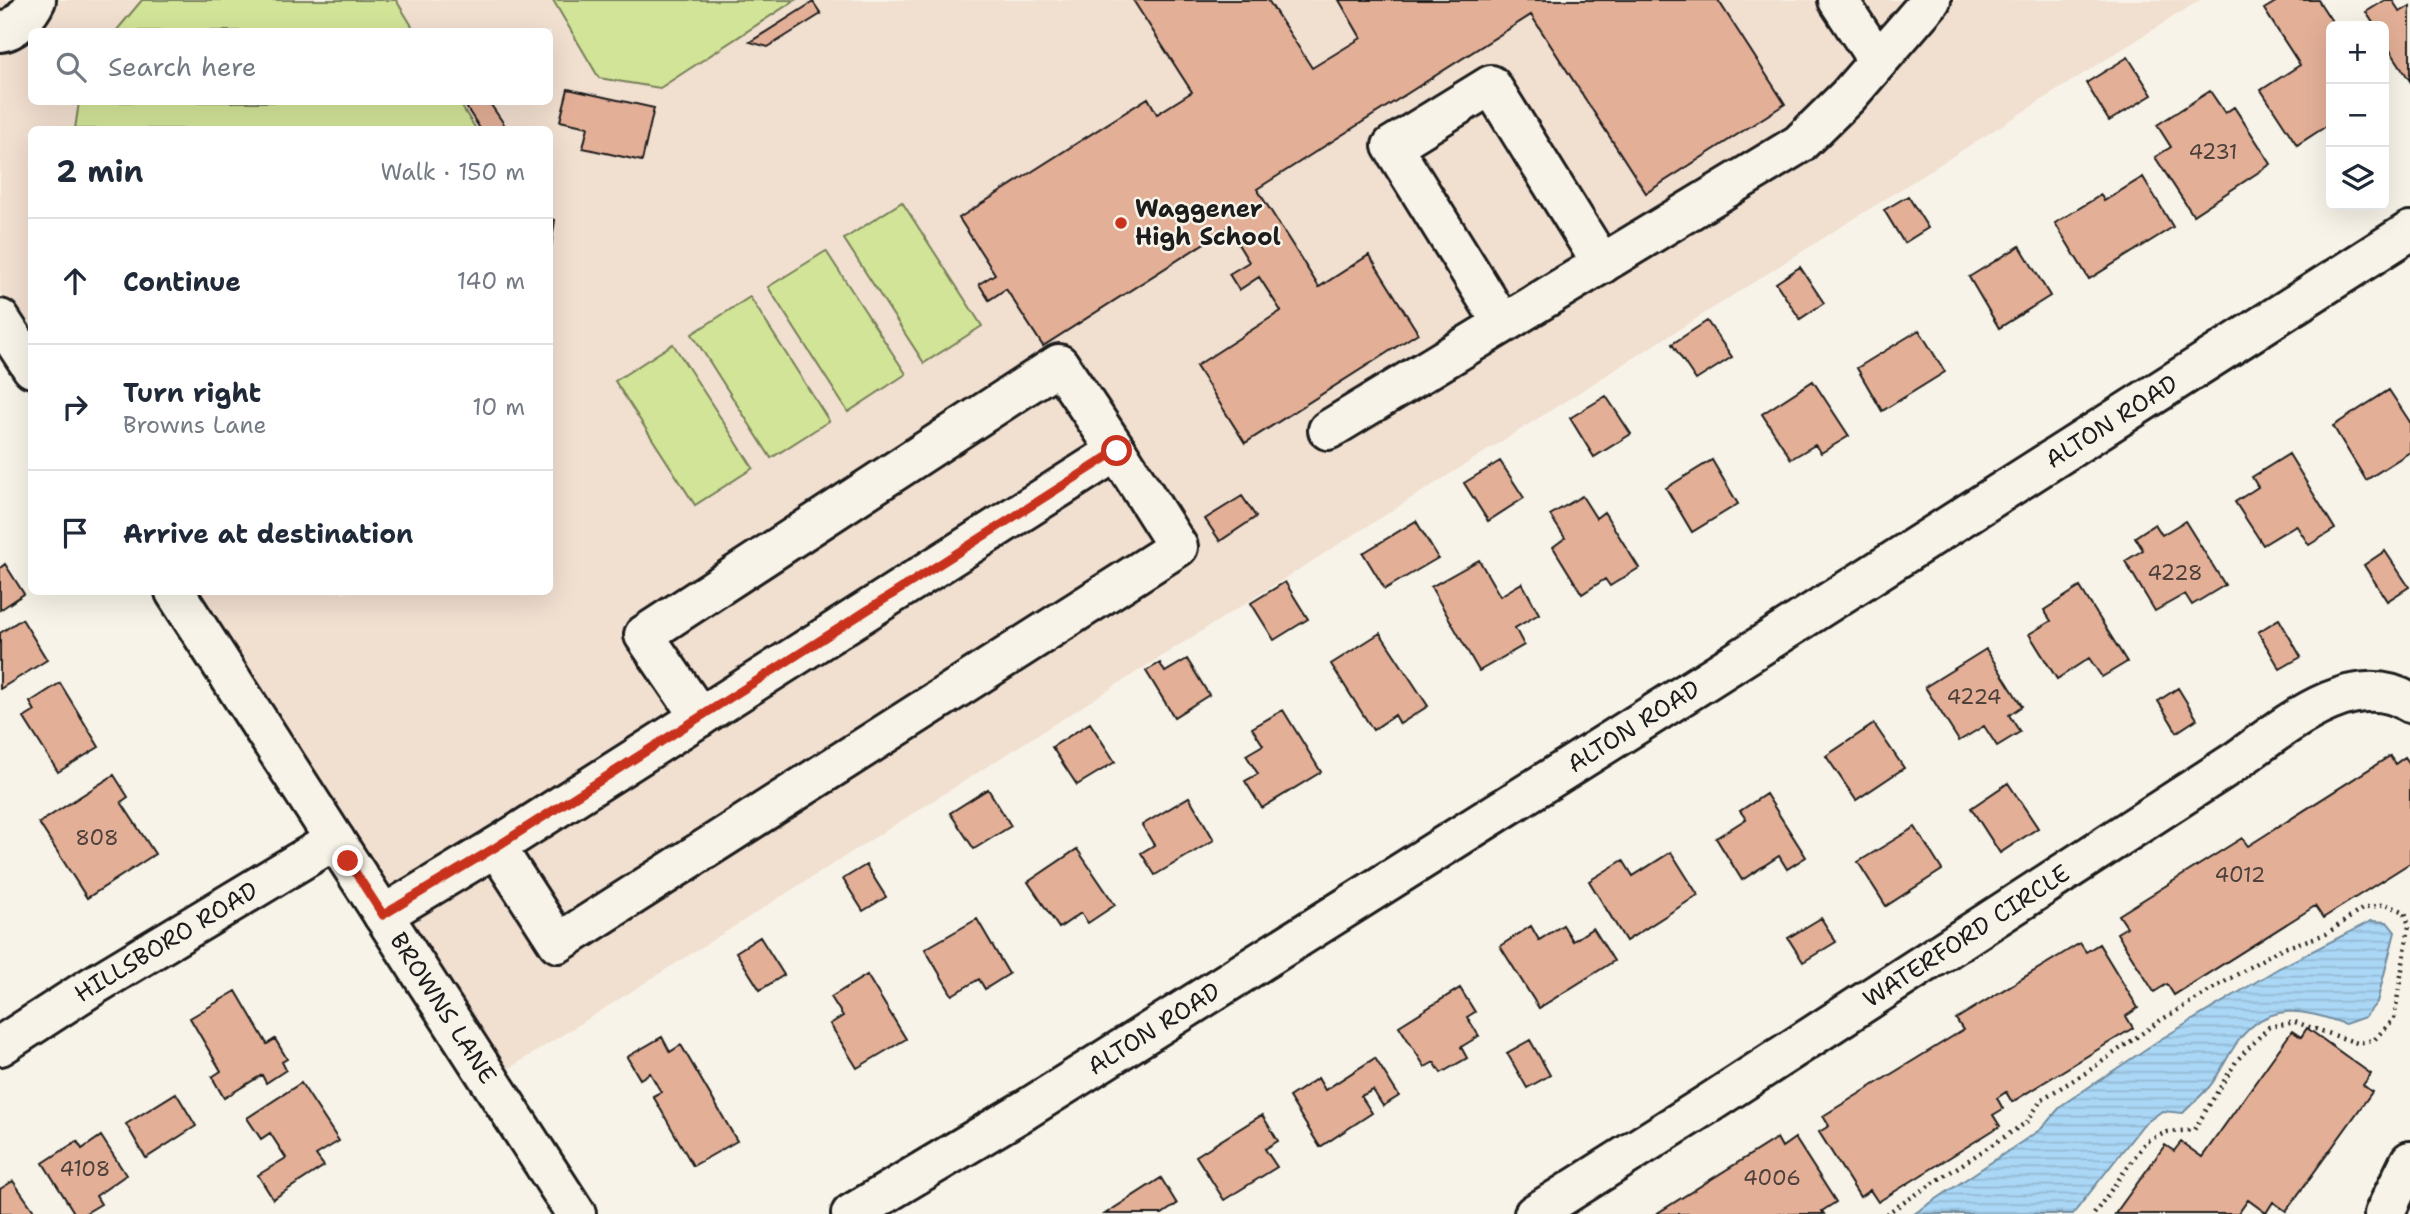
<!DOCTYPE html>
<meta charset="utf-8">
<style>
body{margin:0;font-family:"Shantell Sans",sans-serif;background:#f2f2f3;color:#1f2937}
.controls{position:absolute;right:21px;top:21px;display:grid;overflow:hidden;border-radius:10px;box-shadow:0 7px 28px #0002}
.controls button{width:63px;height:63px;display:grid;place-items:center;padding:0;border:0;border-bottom:2px solid #e0e1e3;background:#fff;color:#1f2937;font:35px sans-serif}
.stop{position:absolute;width:21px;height:21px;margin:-16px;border:5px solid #c8321e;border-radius:50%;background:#fff}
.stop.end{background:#c8321e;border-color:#fff;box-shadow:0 2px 7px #0008}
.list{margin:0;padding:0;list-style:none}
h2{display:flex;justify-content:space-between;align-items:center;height:91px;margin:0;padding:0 28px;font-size:30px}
h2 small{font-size:23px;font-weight:400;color:#747a83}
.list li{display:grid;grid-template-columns:46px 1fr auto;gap:21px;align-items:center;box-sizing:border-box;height:126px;padding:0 28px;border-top:2px solid #e0e1e3}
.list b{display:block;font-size:26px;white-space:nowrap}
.list p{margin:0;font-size:23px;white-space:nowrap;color:#747a83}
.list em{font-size:23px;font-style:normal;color:#747a83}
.icon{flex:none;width:38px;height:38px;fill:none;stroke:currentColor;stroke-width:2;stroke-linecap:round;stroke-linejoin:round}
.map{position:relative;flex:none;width:2410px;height:1214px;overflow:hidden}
.search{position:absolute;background:#fff;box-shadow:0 7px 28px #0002;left:28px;top:28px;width:525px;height:77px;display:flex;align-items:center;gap:18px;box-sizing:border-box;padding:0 24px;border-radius:10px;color:#747a83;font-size:26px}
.panel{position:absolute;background:#fff;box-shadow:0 7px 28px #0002;left:28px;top:126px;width:525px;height:469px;border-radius:10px}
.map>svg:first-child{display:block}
.built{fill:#f1dfd0;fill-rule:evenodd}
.pitch{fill:#d2e498;stroke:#77805a;stroke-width:2}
.water{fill:url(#water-rules);stroke:#718c9f;stroke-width:2}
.building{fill:#e3af97;stroke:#1c1c1c;stroke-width:2}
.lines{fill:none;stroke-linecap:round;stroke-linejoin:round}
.minor-casing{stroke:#1c1c1c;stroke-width:44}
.path{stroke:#1c1c1c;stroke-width:4.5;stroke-dasharray:2 5;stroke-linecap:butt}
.minor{stroke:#f7f3e8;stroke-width:38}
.route{stroke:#c8321e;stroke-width:9}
.poi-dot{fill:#c8321e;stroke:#f7f3e8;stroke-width:2.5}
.labels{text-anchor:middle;stroke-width:5;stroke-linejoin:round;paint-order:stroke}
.number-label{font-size:21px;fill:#4e413b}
.poi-label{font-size:24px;font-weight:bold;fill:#1c1c1c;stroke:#f7f3e8;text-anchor:start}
.street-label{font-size:24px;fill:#1c1c1c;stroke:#f7f3e8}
</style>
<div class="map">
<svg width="2410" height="1214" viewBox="0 0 2410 1214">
<defs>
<pattern id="water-rules" width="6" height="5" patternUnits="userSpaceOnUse" patternTransform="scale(1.75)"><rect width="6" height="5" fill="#aad7f6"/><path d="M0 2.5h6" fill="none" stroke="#92b8d2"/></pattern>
</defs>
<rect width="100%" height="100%" fill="#f7f3e8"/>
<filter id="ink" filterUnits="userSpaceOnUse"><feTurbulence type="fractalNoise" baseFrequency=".0143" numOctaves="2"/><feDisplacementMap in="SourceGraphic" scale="14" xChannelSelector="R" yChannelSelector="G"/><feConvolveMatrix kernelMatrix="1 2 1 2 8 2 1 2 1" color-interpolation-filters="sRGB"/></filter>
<g filter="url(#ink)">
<path class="built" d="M0 0H2200L499 1075 191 592H550V130H32L31 342 0 292ZM32 32H550V102H32Z"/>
<path class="pitch" d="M142 0H396L415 31H116Z
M553 0H795L660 88 599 78Z
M79 102H459L476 129H75Z
M902 202 982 326 924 363 844 239Z
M826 251 906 374 848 412 768 287Z
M750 297 829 421 771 458 692 334Z
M673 344 753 468 695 505 615 381Z"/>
<path class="water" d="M2371 921 2387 922 2395 932 2377 1002 2365 1017 2345 1024C2304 1009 2269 1001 2239 1040 2228 1054 2221 1072 2210 1086 2202 1095 2192 1104 2183 1113L2162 1111 2143 1125 2073 1214H1914L2041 1129 2062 1105 2161 1039 2279 968Z"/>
<path class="building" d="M1133 0H1268L1312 68 1361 38 1339 0H1718L1785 104 1646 193 1531 15 1257 189 1319 287 1369 255 1418 333 1245 443 1196 366 1281 311 1259 277 1239 290 1229 274 1249 262 1228 228 1043 346 1006 289 989 300 979 284 995 274 959 218 1148 98 1157 114 1192 92Z
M2279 0H2318L2335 26H2331V123L2297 145 2261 90 2300 65 2264 9Z
M2385 0H2392L2400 12 2410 6V81L2384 41V26H2375L2366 12Z
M813 2 821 14 768 47 750 42Z
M2128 57 2152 95 2109 121 2086 83Z
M568 89 654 108 642 161 583 148 588 127 560 121Z
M2210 91 2225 113 2234 107 2271 164 2193 215 2155 157 2171 147 2157 125Z
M463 102H489L504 124 496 130H481Z
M2143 177 2173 227 2089 279 2055 223 2101 195 2104 201Z
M1908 196 1928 228 1904 243 1884 210Z
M550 219 555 220 551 247 550 246Z
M2020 246 2050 296 1999 328 1969 277Z
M1800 267 1824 303 1800 319 1776 283Z
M1707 321 1732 357 1696 380 1672 344Z
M1919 330 1945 372 1882 411 1857 368Z
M1813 381 1849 436 1821 453 1815 445 1791 459 1762 414Z
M2389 390 2410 422V452L2366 480 2333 426Z
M1606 396 1631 434 1594 457 1570 418Z
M2289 454 2335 529 2309 545 2296 525 2263 545 2235 502 2258 487 2252 477Z
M1712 460 1738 504 1692 532 1666 488Z
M1500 461 1524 498 1488 521 1464 483Z
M1242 496 1256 517 1220 541 1205 519Z
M1582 496 1596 518 1604 512 1639 568 1610 586 1605 579 1582 594 1553 547 1565 538 1550 515Z
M1416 521 1438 558 1385 589 1363 553Z
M2185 521 2225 585 2192 605 2185 594 2155 611 2125 561 2143 550 2135 537 2155 524 2162 535Z
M2385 551 2409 587 2387 601 2364 565Z
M1479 560 1500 596 1522 583 1539 614 1515 628 1524 645 1479 671 1431 587Z
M5 564 24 594 0 610V568Z
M1285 582 1308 619 1274 640 1251 603Z
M2080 587 2127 662 2102 677 2089 658 2057 679 2029 634 2051 621 2044 610Z
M22 619 47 660 0 689V633Z
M2279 619 2301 657 2280 669 2258 632Z
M1380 633 1428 706 1400 724 1395 715 1373 730 1331 664Z
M1986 649 2022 706 2009 715 2020 732 1997 746 1984 726 1959 741 1925 687Z
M1187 659 1209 695 1174 717 1146 671 1160 663 1165 672Z
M60 683 99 747 58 772 24 718 35 711 30 702Z
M2178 688 2197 719 2177 732 2158 701Z
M1283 710 1321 772 1262 808 1245 781 1258 774 1246 755 1263 745 1252 728Z
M1090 723 1115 762 1077 785 1052 747Z
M1874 724 1904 768 1856 800 1826 756Z
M2390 756 2395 764 2405 757 2410 764V863L2323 918 2315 906 2174 995 2167 984 2154 992 2117 933 2127 927 2119 915 2242 838 2248 846Z
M114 775 128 797 121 802 155 854 87 898 39 823Z
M2008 783 2038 828 2000 853 1971 808Z
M988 789 1011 826 974 849 950 813Z
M1766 794 1806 857 1787 869 1779 856 1742 880 1716 838 1746 819 1740 811Z
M1189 797 1214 840 1155 875 1141 853 1154 845 1142 825Z
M1915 827 1942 870 1886 906 1858 862Z
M1077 849 1115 905 1088 923 1081 913 1059 928 1028 882Z
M1671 852 1698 895 1626 941 1589 881 1623 860 1633 876Z
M866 865 886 897 863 911 843 879Z
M1821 918 1836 942 1803 962 1788 938Z
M977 919 1009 974 985 989 979 979 952 995 925 949Z
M1563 925 1573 941 1593 928 1614 961 1539 1008 1500 946 1531 926 1539 940Z
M760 937 784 975 760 990 736 952Z
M2080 943 2086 952 2099 944 2138 1008 2126 1016 2133 1028 2012 1102 2006 1092 1997 1098 2003 1109 1993 1115 2000 1126 1878 1202 1870 1190 1860 1197 1819 1132 1829 1126 1823 1116 1963 1030 1956 1019Z
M867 975 906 1039 857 1068 830 1024 843 1016 831 997Z
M1460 988 1475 1012 1467 1017 1479 1036 1461 1047 1467 1058 1441 1073 1434 1062 1425 1067 1399 1026Z
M236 991 267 1044 275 1039 287 1059 282 1062 286 1070 266 1083 262 1075 224 1098 212 1077 221 1071 190 1018Z
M2307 1028 2371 1074 2363 1085 2372 1092 2286 1211 2273 1202 2266 1213 2248 1200 2238 1214H2115L2165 1145 2174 1151 2181 1142 2202 1157 2292 1031 2301 1037Z
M662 1037 670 1052 681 1045 737 1141 693 1166 653 1096 661 1092 650 1073 640 1079 627 1057Z
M1530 1040 1550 1075 1527 1088 1507 1053Z
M1375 1058 1399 1096 1383 1106 1373 1090 1361 1096 1372 1113 1320 1147 1289 1097 1318 1078 1325 1090Z
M301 1083 339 1141 316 1155 324 1166 273 1199 258 1175 286 1158 270 1133 261 1139 247 1118Z
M176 1093 196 1126 146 1158 126 1124Z
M1262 1115 1278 1141 1265 1149 1277 1167 1224 1200 1196 1156Z
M101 1136 126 1175 96 1196 101 1204 84 1214H75L43 1163 77 1141 82 1149Z
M1777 1138 1782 1147 1795 1138 1836 1202 1822 1211 1824 1214H1656Z
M1161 1178 1177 1204 1162 1214H1105Z
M13 1181 36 1214H0V1189Z"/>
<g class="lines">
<g class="minor-casing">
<g id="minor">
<path d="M1838 0 1878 61"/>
<path d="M0 32C15 31 30 13 36 0"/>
<path d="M0 319 32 368"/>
<path d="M1502 323 1392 146 1491 85 1602 264"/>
<path d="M1328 430 1799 144 1848 96 1931 0"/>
<path d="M1117 451 1178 547 558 943 496 847Z"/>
<path id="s1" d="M175 592 576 1214"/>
<path d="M700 717 644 635 1059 364 1117 451"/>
<path d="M383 915 496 847"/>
<path id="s2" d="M0 1046 88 989 335 840"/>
<path id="s3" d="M851 1214 1025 1110 1704 682 2410 231"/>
<path id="s4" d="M1534 1214 1711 1102 2236 761C2281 729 2353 666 2410 703"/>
<path d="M2384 1214 2410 1161"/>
</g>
</g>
<path class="path" d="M1886 1214 2027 1122 2042 1099 2087 1072 2161 1020 2278 950 2326 934 2362 909 2385 904 2405 912 2409 926 2394 1019 2374 1040 2357 1043 2295 1022 2269 1027 2237 1060 2194 1130 2167 1132 2146 1141 2094 1214"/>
<use href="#minor" class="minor"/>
</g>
</g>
<g class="lines" filter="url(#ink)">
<path class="route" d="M348 861 383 915 496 847 1117 451"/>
</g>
<circle class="poi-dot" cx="1121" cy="223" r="7"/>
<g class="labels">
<g class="number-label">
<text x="2213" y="159">4231</text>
<text x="2175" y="580">4228</text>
<text x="1974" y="704">4224</text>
<text x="97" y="845">808</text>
<text x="2240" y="882">4012</text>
<text x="85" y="1176">4108</text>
<text x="1772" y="1185">4006</text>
</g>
<g class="poi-label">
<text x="1135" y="217">Waggener<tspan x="1135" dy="28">High School</tspan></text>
</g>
<g class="street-label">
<text dy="8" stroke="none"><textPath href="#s3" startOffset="1489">ALTON ROAD</textPath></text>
<text dy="8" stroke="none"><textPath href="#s3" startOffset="922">ALTON ROAD</textPath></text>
<text dy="8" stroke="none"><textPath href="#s4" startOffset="514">WATERFORD CIRCLE</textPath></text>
<text dy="8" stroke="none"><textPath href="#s2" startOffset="196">HILLSBORO ROAD</textPath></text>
<text dy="8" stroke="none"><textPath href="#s1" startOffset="495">BROWNS LANE</textPath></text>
<text dy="8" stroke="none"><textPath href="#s3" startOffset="355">ALTON ROAD</textPath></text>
</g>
</g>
</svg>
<div class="controls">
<button>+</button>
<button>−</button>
<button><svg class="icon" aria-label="layers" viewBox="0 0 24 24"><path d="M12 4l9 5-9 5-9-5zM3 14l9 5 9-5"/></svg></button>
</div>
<div class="stop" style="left:1117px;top:451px"></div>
<div class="stop end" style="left:348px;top:861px"></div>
<div class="search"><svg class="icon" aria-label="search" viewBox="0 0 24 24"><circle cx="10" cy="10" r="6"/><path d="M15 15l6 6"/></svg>Search here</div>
<section class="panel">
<h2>2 min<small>Walk · 150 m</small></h2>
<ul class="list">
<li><svg class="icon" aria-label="ahead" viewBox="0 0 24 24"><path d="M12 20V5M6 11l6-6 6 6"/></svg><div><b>Continue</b></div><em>140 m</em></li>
<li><svg class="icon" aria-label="right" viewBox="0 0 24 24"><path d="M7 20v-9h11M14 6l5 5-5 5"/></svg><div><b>Turn right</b><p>Browns Lane</p></div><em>10 m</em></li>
<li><svg class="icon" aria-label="arrive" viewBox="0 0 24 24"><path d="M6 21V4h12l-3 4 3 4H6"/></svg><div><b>Arrive at destination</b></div></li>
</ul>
</section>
</div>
